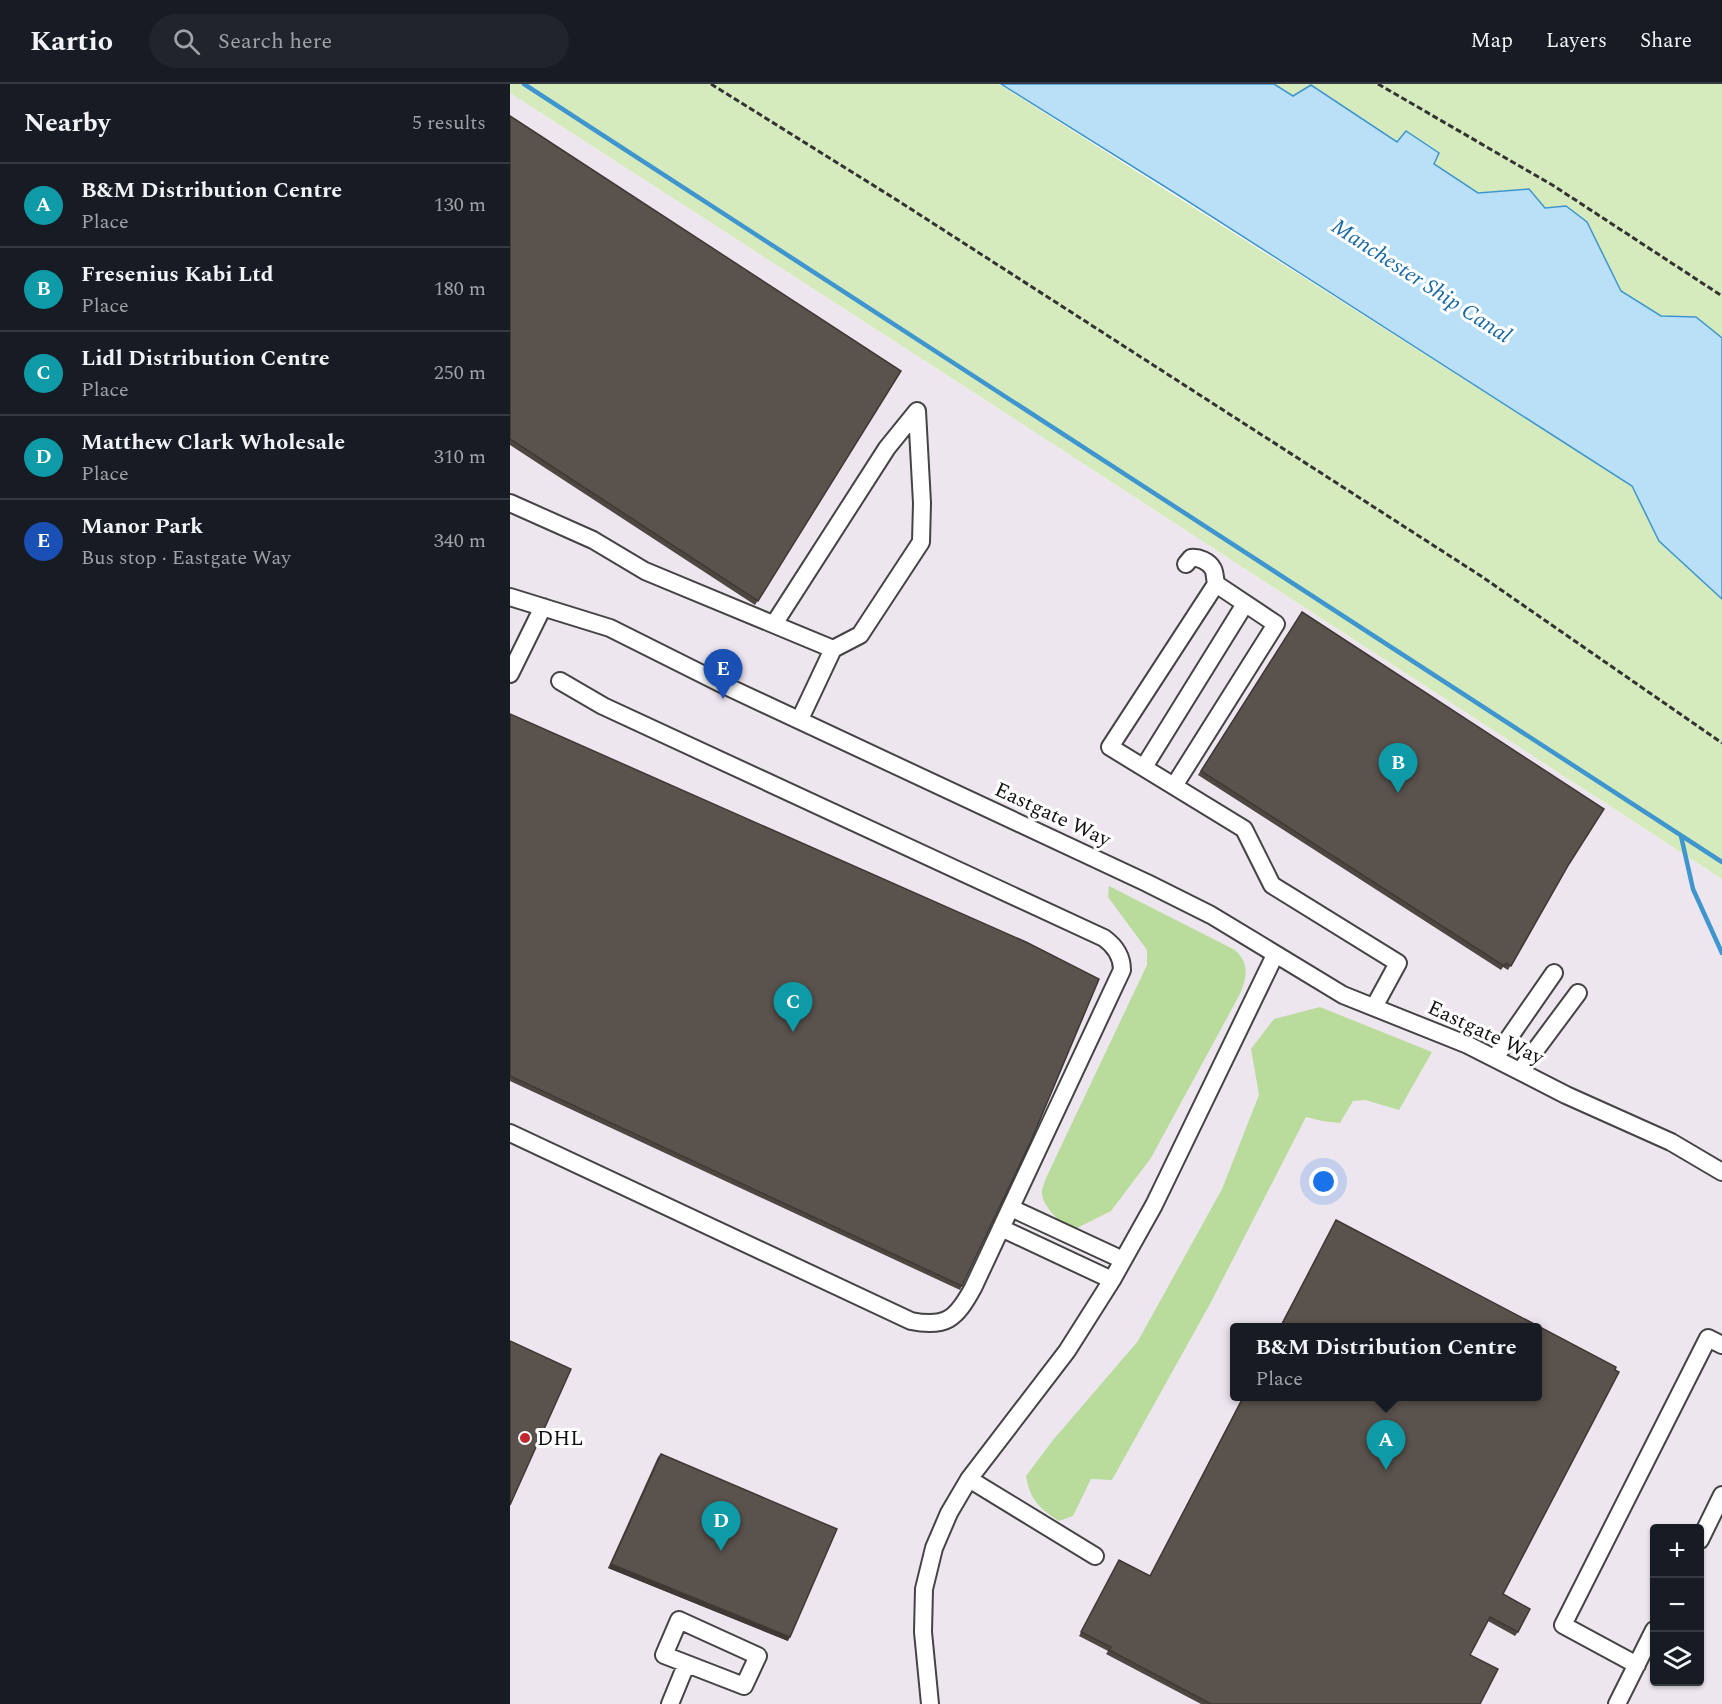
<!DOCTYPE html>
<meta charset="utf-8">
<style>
body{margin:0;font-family:Spectral,serif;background:#20242c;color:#f1f3f6}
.controls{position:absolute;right:18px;bottom:18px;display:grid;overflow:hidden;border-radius:6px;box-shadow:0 2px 4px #0004}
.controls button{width:54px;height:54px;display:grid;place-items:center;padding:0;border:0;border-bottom:2px solid #363941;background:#171b24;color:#f1f3f6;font:30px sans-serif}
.you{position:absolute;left:814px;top:1098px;width:21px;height:21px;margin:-15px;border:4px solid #fff;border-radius:50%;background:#1a73e8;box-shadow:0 0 0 9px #1a73e833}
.badge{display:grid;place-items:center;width:39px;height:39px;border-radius:50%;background:#ea580c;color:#fff;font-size:20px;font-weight:700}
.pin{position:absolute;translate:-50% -50px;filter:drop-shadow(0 2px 3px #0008)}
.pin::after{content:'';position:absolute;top:32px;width:21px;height:18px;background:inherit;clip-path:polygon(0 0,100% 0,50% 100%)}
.popup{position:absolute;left:720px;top:1239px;width:312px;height:78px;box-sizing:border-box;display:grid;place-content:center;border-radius:6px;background:#171b24;filter:drop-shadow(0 2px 4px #0005);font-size:20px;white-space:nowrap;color:#9ea1a6}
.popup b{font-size:22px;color:#f1f3f6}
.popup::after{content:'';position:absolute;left:50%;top:100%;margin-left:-12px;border:12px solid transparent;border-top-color:#171b24}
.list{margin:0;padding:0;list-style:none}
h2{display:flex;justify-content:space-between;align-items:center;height:78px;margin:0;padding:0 24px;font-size:26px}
h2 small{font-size:20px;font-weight:400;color:#9ea1a6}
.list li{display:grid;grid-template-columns:39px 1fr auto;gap:18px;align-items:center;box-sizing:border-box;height:84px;padding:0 24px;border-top:2px solid #363941}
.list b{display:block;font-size:22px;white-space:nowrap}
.list p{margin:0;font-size:20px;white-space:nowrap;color:#9ea1a6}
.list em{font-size:20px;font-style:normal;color:#9ea1a6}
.icon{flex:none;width:33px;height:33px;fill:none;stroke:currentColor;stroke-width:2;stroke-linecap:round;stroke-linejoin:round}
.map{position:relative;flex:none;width:1212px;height:1620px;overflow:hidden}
header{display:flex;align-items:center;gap:36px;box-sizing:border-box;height:84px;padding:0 30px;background:#171b24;border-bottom:2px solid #363941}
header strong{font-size:28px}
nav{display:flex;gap:33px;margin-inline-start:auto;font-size:21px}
.search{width:420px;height:54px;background:#20242c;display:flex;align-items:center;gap:15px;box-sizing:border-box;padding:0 21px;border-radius:33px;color:#9ea1a6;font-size:22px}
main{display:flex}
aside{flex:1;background:#171b24}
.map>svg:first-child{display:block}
.industrial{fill:#eee6ef;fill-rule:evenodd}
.green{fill:#d5ebbd}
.forest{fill:#b9dc9c}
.water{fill:#b9e0f7;stroke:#3f96cf;stroke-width:1.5}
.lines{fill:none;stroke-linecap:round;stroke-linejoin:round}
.stream{stroke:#3f96cf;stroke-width:4.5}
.minor-casing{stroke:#444;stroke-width:20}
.path{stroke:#333;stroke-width:3;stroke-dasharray:6 3;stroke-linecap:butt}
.minor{stroke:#fff;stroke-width:16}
.wall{fill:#4d4742}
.shaded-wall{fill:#3f3936}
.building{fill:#5a524d;stroke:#3f3936;stroke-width:1.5}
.poi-dot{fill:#c4262e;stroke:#fff;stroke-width:2}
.labels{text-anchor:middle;stroke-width:6;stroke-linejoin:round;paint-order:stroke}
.street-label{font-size:21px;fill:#111;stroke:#fff}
.poi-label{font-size:21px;fill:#111;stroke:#fff;text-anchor:start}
.water-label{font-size:22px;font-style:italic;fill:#1768a6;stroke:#fff}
</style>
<header>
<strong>Kartio</strong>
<div class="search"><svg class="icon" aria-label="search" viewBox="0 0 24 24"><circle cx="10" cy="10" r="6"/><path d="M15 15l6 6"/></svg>Search here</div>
<nav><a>Map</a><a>Layers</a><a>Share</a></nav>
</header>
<main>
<aside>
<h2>Nearby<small>5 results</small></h2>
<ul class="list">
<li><span class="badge" style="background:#0f9aa8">A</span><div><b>B&amp;M Distribution Centre</b><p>Place</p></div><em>130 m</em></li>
<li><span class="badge" style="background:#0f9aa8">B</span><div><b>Fresenius Kabi Ltd</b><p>Place</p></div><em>180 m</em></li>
<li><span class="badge" style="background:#0f9aa8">C</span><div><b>Lidl Distribution Centre</b><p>Place</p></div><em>250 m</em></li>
<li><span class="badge" style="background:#0f9aa8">D</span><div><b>Matthew Clark Wholesale</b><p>Place</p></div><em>310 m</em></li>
<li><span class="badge" style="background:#1a4fb4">E</span><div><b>Manor Park</b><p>Bus stop · Eastgate Way</p></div><em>340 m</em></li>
</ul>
</aside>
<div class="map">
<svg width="1212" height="1620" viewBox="0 0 1212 1620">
<rect width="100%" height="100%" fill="#fffdf5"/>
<path class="industrial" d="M0 9 460 306 1212 795V1620H0ZM724 1244H1028V1312H724ZM1144 1444H1190V1598H1144Z"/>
<path class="green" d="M0 0H489L1122 402 1149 457 1212 515V795L460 306 0 9Z
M764 0H1212V254L1186 233 1151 232 1111 207 1077 139 1035 124 1019 105 968 109 924 80 895 48 887 58 801 1 783 12Z"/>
<path class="forest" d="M599 802 725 866C740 880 737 893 730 910L641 1074 601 1127 561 1147C552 1139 531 1122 532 1108 532 1104 535 1098 536 1094L637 881V866L598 813Z
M810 923 922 968 889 1026 855 1016 843 1017 830 1039 812 1037 796 1033 700 1220 602 1396 581 1395 563 1432 549 1437C529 1424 520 1416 516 1392L543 1356 628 1257 712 1105 749 1011 741 965 764 935Z"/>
<path class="water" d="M491 0H764L783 12 801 1 887 58 896 47 929 69 924 80 968 109 1019 105 1035 124 1056 122 1077 138 1111 207 1151 232 1186 233 1212 254V515L1149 457 1122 402 665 109Z"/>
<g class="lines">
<path class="stream" d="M14 0 1212 778
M1171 752 1183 805 1212 869"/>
<g class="minor-casing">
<path id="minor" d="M0 419 83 456 135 487 323 565 290 635
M676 480 681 474C688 473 699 477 703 485 705 488 705 496 706 500
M0 513 100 544 218 603 637 799 701 831 833 911 958 961 1056 1011 1161 1058 1212 1088
M264 540 377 364 407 327 412 419 411 458 350 551 323 565
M0 590 33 523
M634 683 735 520
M664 702 766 540 706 500 600 663 734 745 762 801 888 879 864 923
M985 974 1044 889
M1010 987 1068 909
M0 1049 401 1237C436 1244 446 1235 463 1204L612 886C612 872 605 862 594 854L93 622 50 597
M501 1124 613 1176
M491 1144 602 1196
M459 1395 585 1472
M1190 1456 1212 1411
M169 1536 248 1572 234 1602 154 1571Z
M1127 1581 1053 1541 1198 1254 1212 1261
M160 1620 176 1581
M420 1620 413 1548 414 1505 424 1464 439 1429 459 1395 557 1267 602 1196 644 1121 765 871
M1107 1620 1144 1546"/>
</g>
<path class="path" d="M201 0 390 118 971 492 1212 659
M868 0 1044 102 1212 212"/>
<use href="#minor" class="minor"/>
</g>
<path class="wall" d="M0 32 391 287 245 521 0 361Z
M792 528 1059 780 998 886 993 883 991 886 688 691Z
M0 630 452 1202 450 1206 0 997Z
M826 1136 1106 1283 1105 1286 1109 1288 993 1510 1020 1525 1008 1548 1005 1552 978 1537 960 1571 988 1585 970 1620H691L596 1570 598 1567 569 1552 609 1476 640 1492 733 1312H1028V1244H769Z
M151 1370 278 1557 98 1484 148 1373Z"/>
<path class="shaded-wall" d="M101 1480 280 1553 278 1557 98 1484Z"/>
<path class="building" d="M0 32 391 287 248 517 0 355Z
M792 528 1094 725 1059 780 1001 882 996 879 994 882 691 687Z
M0 630 516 858 589 895 521 1057 452 1202 0 992Z
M826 1136 1106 1283 1105 1286 1109 1288 993 1510 1020 1525 1008 1548 980 1533 960 1571 988 1585 970 1620H701L599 1566 601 1563 571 1548 609 1476 640 1492 734 1312H1028V1244H770Z
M0 1257 61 1285 0 1421Z
M151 1370 327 1445 280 1553 101 1480Z"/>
<circle class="poi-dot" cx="15" cy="1354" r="6"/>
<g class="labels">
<g class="street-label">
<text transform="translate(543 730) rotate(25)" y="7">Eastgate Way</text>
<text transform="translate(976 948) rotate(25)" y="7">Eastgate Way</text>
</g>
<g class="poi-label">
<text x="27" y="1361">DHL</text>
</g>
<g class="water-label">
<text transform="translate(912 196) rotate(33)" y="8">Manchester Ship Canal</text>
</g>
</g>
</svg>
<div class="controls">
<button>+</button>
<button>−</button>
<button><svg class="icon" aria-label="layers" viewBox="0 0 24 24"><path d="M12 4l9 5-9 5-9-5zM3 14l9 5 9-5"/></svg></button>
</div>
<div class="you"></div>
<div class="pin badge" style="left:876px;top:1386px;background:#0f9aa8">A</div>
<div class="popup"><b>B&amp;M Distribution Centre</b>Place</div>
<div class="pin badge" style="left:888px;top:709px;background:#0f9aa8">B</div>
<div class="pin badge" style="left:283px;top:948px;background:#0f9aa8">C</div>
<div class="pin badge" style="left:211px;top:1467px;background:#0f9aa8">D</div>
<div class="pin badge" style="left:213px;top:615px;background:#1a4fb4">E</div>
</div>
</main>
